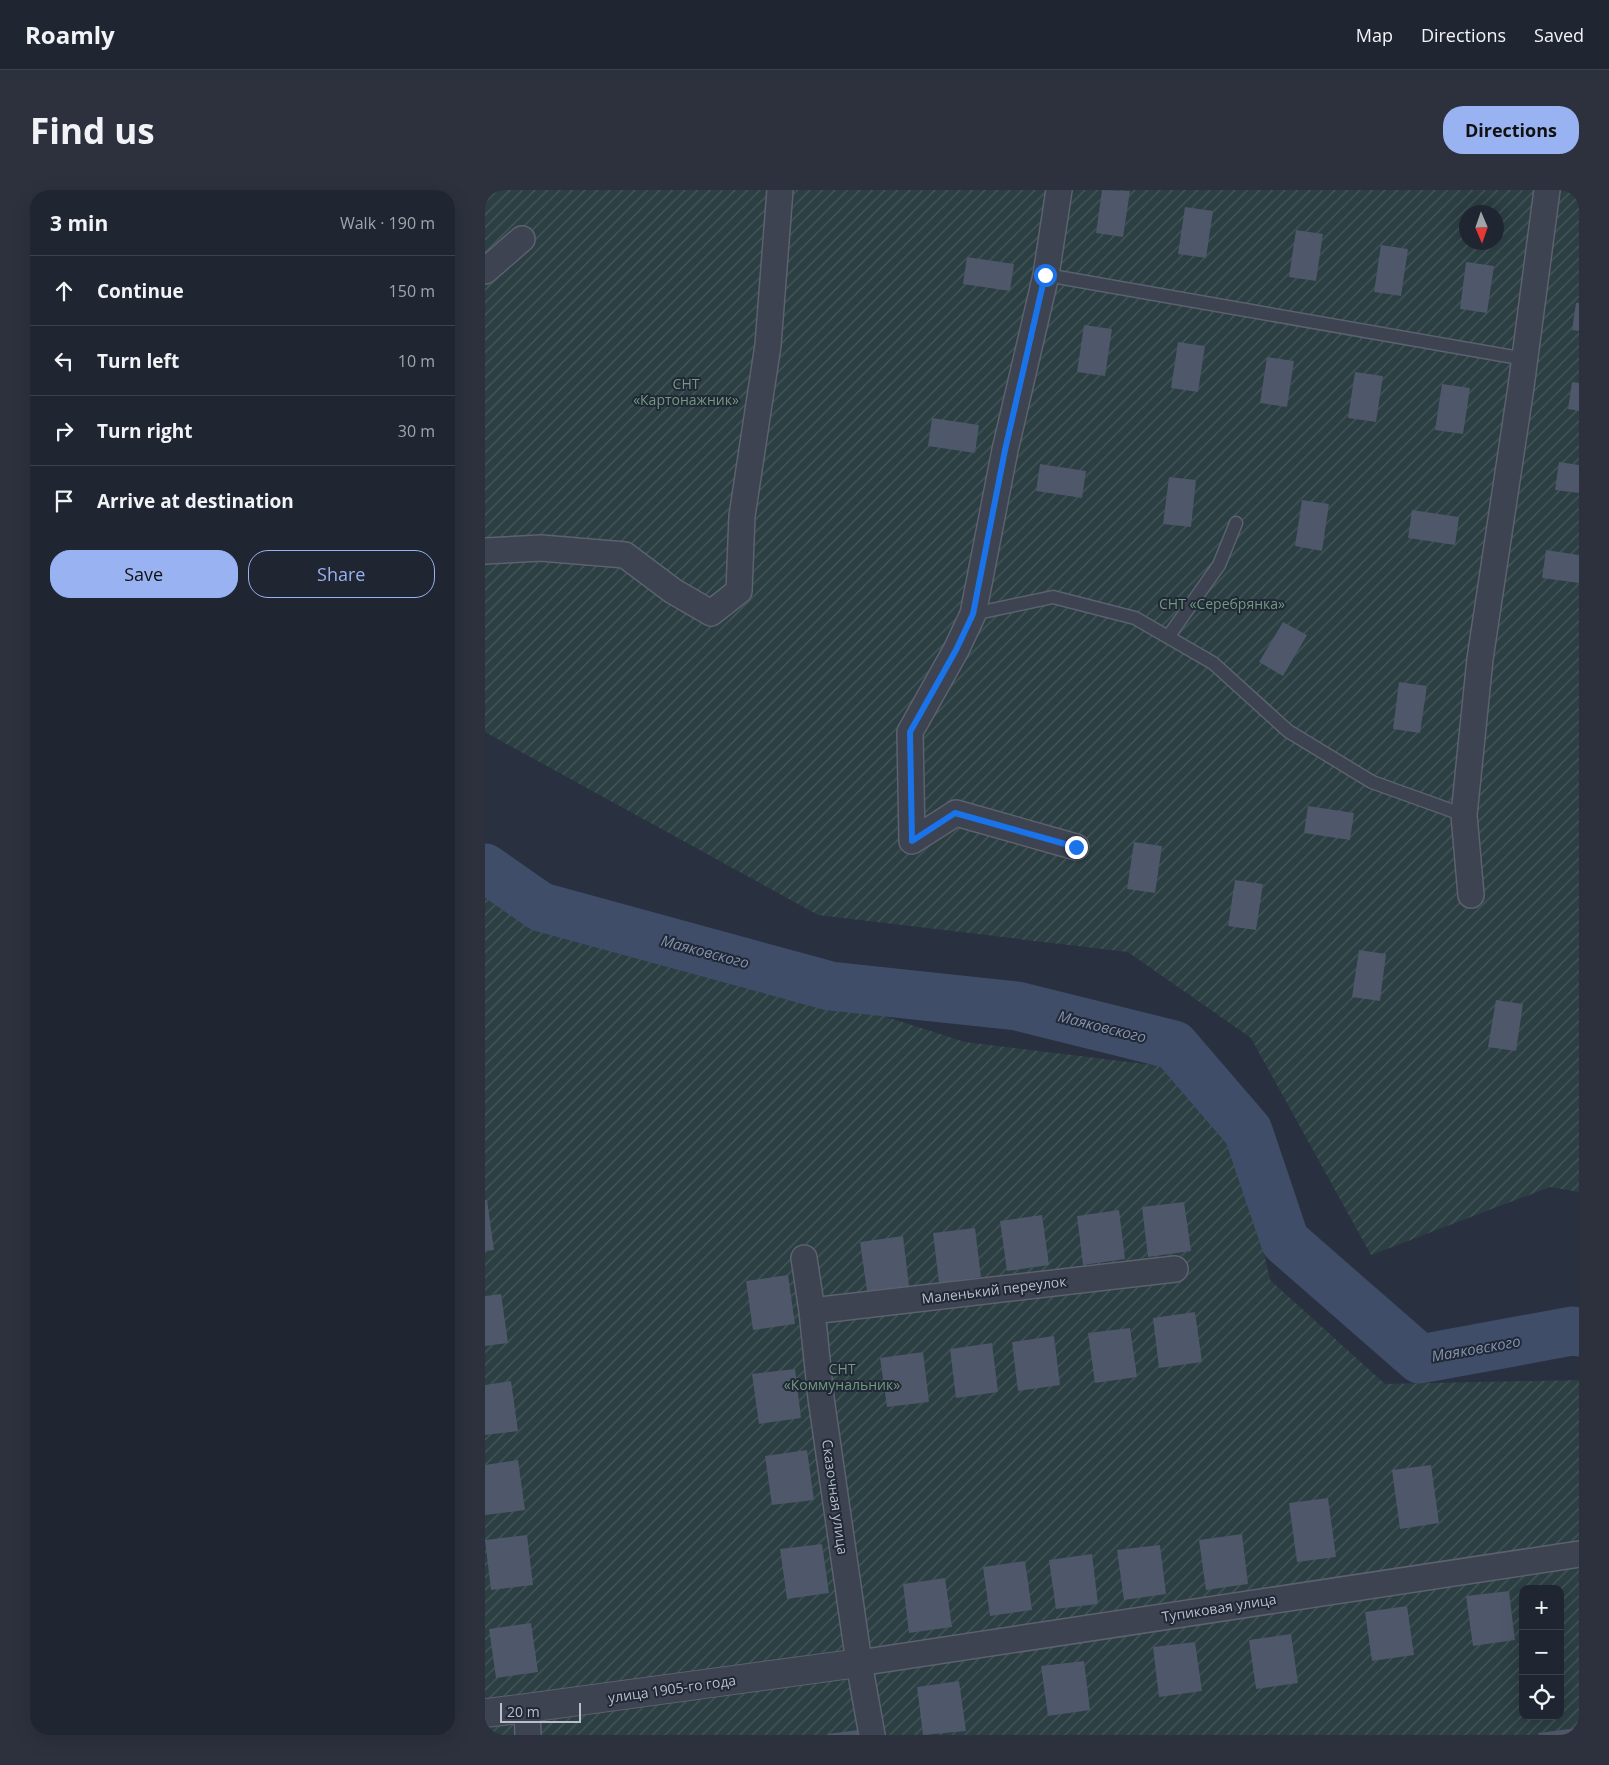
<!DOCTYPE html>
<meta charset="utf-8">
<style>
body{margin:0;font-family:"Open Sans",sans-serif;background:#2c313d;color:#f1f3f6}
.controls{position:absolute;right:15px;bottom:15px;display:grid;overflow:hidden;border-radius:10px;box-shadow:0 5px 20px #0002}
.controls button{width:45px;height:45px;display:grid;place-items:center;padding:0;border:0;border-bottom:1px solid #3c424d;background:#1f2531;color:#f1f3f6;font:25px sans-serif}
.compass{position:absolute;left:974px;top:15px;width:45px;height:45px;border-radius:50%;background:#1f2531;box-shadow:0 5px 20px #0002;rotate:178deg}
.scale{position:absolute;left:15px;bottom:12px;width:81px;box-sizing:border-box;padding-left:5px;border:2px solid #babfcb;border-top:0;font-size:14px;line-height:18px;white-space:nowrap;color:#babfcb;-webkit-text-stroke:4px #212836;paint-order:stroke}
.stop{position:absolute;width:15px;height:15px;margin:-11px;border:4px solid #1a73e8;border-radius:50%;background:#fff}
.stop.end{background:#1a73e8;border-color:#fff;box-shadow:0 1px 5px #0008}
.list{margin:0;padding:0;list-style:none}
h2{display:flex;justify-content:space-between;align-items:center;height:65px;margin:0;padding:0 20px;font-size:21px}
h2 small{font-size:16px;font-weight:400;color:#a1a5ab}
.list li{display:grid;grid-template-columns:32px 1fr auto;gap:15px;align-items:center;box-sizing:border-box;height:70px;padding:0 20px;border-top:1px solid #3c424d}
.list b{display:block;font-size:19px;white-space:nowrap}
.list em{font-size:16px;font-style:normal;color:#a1a5ab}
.actions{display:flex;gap:10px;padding:15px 20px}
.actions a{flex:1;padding:11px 0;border:1px solid #98b2f2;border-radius:20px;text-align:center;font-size:18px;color:#98b2f2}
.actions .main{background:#98b2f2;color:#111}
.icon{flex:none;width:28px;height:28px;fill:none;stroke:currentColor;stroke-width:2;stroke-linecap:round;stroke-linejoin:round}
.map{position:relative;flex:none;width:1094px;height:1545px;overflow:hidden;border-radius:20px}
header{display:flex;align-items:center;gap:30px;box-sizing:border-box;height:70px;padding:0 25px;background:#1f2531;border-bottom:1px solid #3c424d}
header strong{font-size:24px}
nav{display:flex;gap:28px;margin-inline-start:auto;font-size:18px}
.intro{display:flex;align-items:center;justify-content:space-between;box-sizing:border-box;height:120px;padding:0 30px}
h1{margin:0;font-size:35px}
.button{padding:12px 22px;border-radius:20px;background:#98b2f2;color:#111;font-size:18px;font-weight:700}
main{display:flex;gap:30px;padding:0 30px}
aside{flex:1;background:#1f2531;border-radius:20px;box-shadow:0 5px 20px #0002}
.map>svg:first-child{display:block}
.garden{fill:url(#garden-furrows);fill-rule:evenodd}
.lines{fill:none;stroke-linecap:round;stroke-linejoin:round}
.river{stroke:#404d69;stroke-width:49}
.building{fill:#4f576a}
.service-casing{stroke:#5b616e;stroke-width:15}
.minor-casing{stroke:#5b616e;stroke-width:28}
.tertiary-casing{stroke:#5b616e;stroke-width:30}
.service{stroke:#3d4351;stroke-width:12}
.minor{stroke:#3d4351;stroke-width:25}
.tertiary{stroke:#3d4351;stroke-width:28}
.route{stroke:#1a73e8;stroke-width:6}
.labels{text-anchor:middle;stroke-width:4;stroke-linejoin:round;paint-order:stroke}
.park-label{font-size:14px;fill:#729a7f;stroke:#212836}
.street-label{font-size:14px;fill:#babfcb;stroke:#212836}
.water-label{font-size:15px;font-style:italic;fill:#8392b0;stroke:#212836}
</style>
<header>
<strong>Roamly</strong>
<nav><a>Map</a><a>Directions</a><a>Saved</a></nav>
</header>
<div class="intro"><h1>Find us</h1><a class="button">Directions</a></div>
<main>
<aside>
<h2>3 min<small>Walk · 190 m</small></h2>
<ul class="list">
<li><svg class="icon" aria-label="ahead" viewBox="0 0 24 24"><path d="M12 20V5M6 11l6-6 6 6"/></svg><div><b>Continue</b></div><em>150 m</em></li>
<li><svg class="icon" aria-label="left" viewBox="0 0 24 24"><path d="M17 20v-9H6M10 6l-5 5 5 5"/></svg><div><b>Turn left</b></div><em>10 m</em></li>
<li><svg class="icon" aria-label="right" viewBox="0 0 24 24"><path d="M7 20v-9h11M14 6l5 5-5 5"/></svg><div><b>Turn right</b></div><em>30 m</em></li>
<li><svg class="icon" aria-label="arrive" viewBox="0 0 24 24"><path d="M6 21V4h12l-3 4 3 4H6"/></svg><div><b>Arrive at destination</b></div></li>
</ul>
<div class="actions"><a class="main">Save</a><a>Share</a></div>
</aside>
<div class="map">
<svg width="1094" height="1545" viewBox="0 0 1094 1545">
<defs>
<pattern id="garden-furrows" width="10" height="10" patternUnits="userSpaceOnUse" patternTransform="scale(1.25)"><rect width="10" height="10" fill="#2c3f43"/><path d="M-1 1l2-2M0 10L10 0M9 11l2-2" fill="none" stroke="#48595d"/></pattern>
</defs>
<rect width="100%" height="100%" fill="#293141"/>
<path class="garden" d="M0 0H1094V1002L1065 997 886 1065 766 848 643 762 333 725 0 542ZM982 22H1012V52H982Z
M0 677 63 719 480 852 685 877 759 974 785 1090 900 1194 1094 1190V1545H0ZM1038 1399H1075V1526H1038Z"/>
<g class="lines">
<path class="river" d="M0 678 56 717 345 796 532 816 689 855 763 941 800 1051 935 1169 1087 1141 1094 1142"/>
</g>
<path class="building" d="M617 0 645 1 638 47 611 43Z
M700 17 728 21 721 68 693 64Z
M811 40 838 44 831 91 804 87Z
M896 55 923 59 916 106 889 102Z
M482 67 529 74 525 101 478 94Z
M981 72 1009 76 1002 123 975 119Z
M1091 113H1094V141L1087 140Z
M599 135 627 139 620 186 592 182Z
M693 152 720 156 713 202 686 198Z
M782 167 809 171 802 217 775 213Z
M870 182 898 186 891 232 863 228Z
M1087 192 1094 193V221L1083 219Z
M957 194 985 198 978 244 950 240Z
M447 228 494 235 490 263 443 256Z
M1074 272 1094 275V303L1070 300Z
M555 274 601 281 597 308 551 301Z
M684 287 711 290 706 337 678 334Z
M817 310 844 314 837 361 810 356Z
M927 320 974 327 970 355 923 348Z
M1061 360 1094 365V393L1057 388Z
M798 432 822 445 798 486 774 472Z
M914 492 942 496 935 543 908 539Z
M823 616 869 623 865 650 819 643Z
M649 652 677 656 670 703 642 699Z
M750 690 778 694 771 740 743 736Z
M874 760 901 764 895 811 867 807Z
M1011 810 1038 814 1031 861 1003 857Z
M0 1010H2L9 1060 0 1061Z
M699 1012 706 1061 663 1067 657 1017Z
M634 1020 640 1069 598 1075 592 1026Z
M557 1025 564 1075 522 1081 515 1031Z
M490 1038 496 1087 454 1093 448 1043Z
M418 1046 424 1096 382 1101 375 1052Z
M303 1085 310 1134 268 1140 261 1091Z
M16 1104 23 1153 0 1156V1106Z
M710 1122 717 1172 674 1178 668 1128Z
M645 1138 652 1187 610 1193 603 1143Z
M569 1146 575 1195 533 1201 527 1152Z
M507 1153 513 1202 471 1208 465 1159Z
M438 1162 444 1212 402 1217 395 1168Z
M310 1179 316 1228 274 1234 267 1184Z
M26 1191 33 1241 0 1245V1195Z
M322 1260 329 1310 287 1315 280 1266Z
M33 1270 40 1320 0 1325V1275Z
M946 1275 954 1333 915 1339 907 1280Z
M843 1308 851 1367 812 1372 804 1313Z
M757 1344 763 1394 721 1400 714 1350Z
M42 1345 48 1395 6 1400 0 1350Z
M337 1354 344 1403 302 1409 295 1359Z
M675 1355 681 1404 639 1410 632 1360Z
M607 1364 613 1414 571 1419 564 1370Z
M540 1371 547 1420 505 1426 498 1377Z
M460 1388 467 1437 424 1443 418 1394Z
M1024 1401 1030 1450 988 1456 981 1406Z
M922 1416 929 1465 887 1471 880 1422Z
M46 1433 53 1482 11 1488 4 1439Z
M806 1444 813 1493 771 1499 764 1450Z
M710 1452 717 1501 674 1507 668 1457Z
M599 1471 605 1520 563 1526 556 1476Z
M474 1491 481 1541 438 1545 432 1497Z
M1092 1538 1093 1545H1054L1053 1543Z
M373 1540V1545H342V1544Z"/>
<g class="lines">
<g class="service-casing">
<path id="service" d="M561 85 1040 169
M488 424 568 407 650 428 728 473 803 541 887 592 979 625
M683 447 734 375 751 333"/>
</g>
<g class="minor-casing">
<path id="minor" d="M574 0 561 85 520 260 488 424 471 460 425 542 427 651 471 623 591 657
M0 81 37 49
M0 361 56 358 140 365 188 401 226 423 254 401 257 326 283 155 295 0
M986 705 979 625 995 469 1036 197 1062 0
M319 1068 327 1121 336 1208 374 1473 387 1545
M327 1121 690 1079
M374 1473 1094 1364
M42 1518 43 1545"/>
</g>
<g class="tertiary-casing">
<path id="tertiary" d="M0 1523 42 1518 374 1473"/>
</g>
<use href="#service" class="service"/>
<use href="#minor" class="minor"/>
<use href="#tertiary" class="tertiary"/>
</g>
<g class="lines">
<path class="route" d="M560 85 520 260 488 424 471 460 425 542 427 651 470 623 591 657"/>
</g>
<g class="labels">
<g class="park-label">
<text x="201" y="199">СНТ<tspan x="201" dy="16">«Картонажник»</tspan></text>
<text x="737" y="419">СНТ «Серебрянка»</text>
<text x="357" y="1184">СНТ<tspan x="357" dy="16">«Коммунальник»</tspan></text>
</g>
<g class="street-label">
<text transform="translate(509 1100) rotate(-7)" y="5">Маленький переулок</text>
<text transform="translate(350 1307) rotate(82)" y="5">Сказочная улица</text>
<text transform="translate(734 1418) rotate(-9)" y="5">Тупиковая улица</text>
<text transform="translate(187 1499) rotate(-8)" y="5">улица 1905-го года</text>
</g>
<g class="water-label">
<text transform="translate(220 762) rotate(15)" y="5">Маяковского</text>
<text transform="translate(617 837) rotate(14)" y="5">Маяковского</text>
<text transform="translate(991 1159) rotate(-10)" y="5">Маяковского</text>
</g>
</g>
</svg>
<div class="controls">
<button>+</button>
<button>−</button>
<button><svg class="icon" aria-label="locate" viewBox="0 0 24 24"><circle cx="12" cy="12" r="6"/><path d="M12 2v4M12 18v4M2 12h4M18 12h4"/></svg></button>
</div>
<svg class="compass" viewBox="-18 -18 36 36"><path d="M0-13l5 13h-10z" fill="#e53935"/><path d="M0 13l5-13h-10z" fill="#a1a5ab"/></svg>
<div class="scale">20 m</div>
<div class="stop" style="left:560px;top:85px"></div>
<div class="stop end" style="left:591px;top:657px"></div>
</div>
</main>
